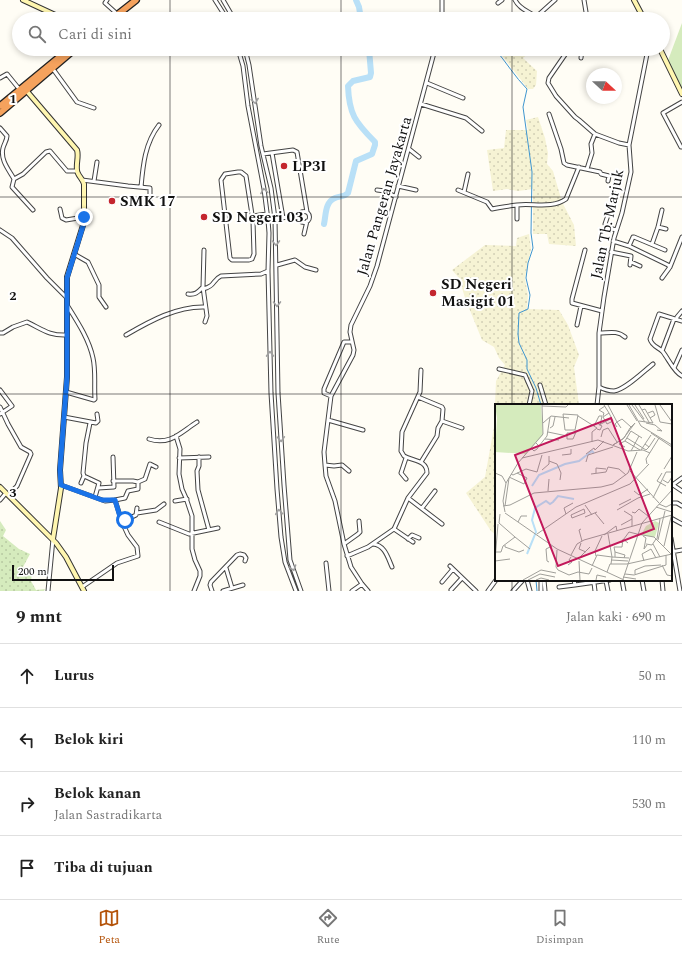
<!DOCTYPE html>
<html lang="id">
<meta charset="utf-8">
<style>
body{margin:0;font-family:Spectral,serif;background:#f2f2f2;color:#222}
.compass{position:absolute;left:586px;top:68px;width:36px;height:36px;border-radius:50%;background:#fff;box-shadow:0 2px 6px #0003;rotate:111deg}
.scale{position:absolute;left:12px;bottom:10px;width:102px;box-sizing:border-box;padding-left:4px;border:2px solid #111;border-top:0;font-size:11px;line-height:14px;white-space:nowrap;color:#111;-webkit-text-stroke:3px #fff;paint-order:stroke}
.stop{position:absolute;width:12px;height:12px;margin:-9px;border:3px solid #1a73e8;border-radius:50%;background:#fff}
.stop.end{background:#1a73e8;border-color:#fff;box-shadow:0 1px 4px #0008}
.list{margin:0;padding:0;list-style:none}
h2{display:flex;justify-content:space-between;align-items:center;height:52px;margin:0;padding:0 16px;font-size:17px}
h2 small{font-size:13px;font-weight:400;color:#767676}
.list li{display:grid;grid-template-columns:26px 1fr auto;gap:12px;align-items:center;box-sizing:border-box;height:64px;padding:0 16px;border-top:1px solid #e0e0e0}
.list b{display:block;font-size:15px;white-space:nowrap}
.list p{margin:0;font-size:13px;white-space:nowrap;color:#767676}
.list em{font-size:13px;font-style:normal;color:#767676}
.icon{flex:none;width:22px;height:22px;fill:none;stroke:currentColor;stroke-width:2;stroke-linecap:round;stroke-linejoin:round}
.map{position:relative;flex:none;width:682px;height:591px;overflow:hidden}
.search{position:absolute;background:#fff;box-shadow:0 2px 6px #0003;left:12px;right:12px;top:12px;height:44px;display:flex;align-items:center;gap:10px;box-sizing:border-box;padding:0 14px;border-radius:22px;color:#767676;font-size:15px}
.sheet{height:308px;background:#fff}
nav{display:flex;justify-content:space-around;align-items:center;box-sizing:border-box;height:56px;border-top:1px solid #e0e0e0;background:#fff;font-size:11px;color:#767676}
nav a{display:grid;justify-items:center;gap:2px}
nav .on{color:#b45309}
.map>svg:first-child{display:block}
.farmland{fill:url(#farmland-dots)}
.grass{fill:#d5ebbd}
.park{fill:url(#park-dots)}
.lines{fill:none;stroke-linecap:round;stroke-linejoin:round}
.stream{stroke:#3f96cf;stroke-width:1}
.river{stroke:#b9e0f7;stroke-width:6}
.street-casing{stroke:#444;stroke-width:5}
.secondary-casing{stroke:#333;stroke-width:6}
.highway-casing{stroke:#222;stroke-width:8}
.street{stroke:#fff;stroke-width:3}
.secondary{stroke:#fff6b0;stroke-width:4}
.highway{stroke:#f5a25d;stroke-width:5.5}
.oneway{stroke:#a0a0a0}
.route{stroke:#1a73e8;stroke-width:5}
.grid{fill:none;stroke:#111;stroke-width:1;stroke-opacity:0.55}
.poi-dot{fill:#c4262e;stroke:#fff;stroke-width:1.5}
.labels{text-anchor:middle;stroke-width:4;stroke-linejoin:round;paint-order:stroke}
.poi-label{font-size:15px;font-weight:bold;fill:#111;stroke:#fff;text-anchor:start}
.street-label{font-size:15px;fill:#111;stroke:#fff}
.inset-river{fill:none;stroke:#b9e0f7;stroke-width:2}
.inset-road{fill:none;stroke:#a09f9a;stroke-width:1}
.view{fill:#c2185b;fill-opacity:0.15;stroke:#c2185b;stroke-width:2}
.inset-edge{fill:none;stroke:#111;stroke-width:2}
.grid-label{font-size:13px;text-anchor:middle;font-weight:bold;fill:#111;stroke:#fff;stroke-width:4;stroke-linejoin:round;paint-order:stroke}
</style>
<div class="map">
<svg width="682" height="591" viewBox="0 0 682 591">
<defs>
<pattern id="farmland-dots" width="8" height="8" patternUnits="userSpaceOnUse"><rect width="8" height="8" fill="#f6f3d4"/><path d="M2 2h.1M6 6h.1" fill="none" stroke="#d2cfb5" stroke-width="1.8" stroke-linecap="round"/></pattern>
<pattern id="park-dots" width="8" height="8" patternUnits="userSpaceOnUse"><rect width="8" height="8" fill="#d5ebbd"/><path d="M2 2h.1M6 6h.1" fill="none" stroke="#b6c8a1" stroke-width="1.8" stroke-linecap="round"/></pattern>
</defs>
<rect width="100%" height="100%" fill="#fffdf5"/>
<path class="farmland" d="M497 49H530L531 51 523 58 537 71 536 85 533 89H528Z
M538 117 545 138 548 153 547 164 553 171 562 202 574 225 576 246 549 244 547 234H533V189L518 191 507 189 493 191 487 150 504 148 506 130H528L526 120Z
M529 234 531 249 525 278 528 295 527 309 559 310 568 325 579 355 574 367 579 405H496V535L491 531 466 493 485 477 494 427 496 381 505 365 499 358 494 347 482 340 465 298 459 278 452 270 485 245 516 246 517 238Z"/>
<path class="grass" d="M682 23V91L667 63Z"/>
<path class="park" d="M0 521 6 530 3 536 19 549 30 554 23 567 32 573 31 581 36 590 45 589 44 591H0Z"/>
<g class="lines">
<path class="stream" d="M495 49C506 62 515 77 527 89L523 107 532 172 531 233 533 248 528 263 526 278 530 295 528 309 519 313 518 334 519 343 527 360V369L536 388 541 405
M536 580 537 591"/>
<path class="river" d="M356 0 359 7 361 19
M324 224C326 215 325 202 335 198 340 196 344 197 348 193L356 161 372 154 375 145V142C355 122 349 114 348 86L353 81 370 77 371 73 369 49"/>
<g class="street-casing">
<path id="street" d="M107 0 105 3 115 12
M215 0 227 19
M223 0 234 19
M515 0C520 10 529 11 536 17L555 0
M584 0 586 12 585 19
M498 3 502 0
M442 19V0
M238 49 243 66 248 106 264 189 268 220 269 233 268 271 271 393 277 489 281 537 285 562 296 591
M245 49 249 65 261 146 271 188 275 219 278 393 284 485 290 560 301 591
M569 49 549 78 548 83 556 96 575 117 579 120 595 134 619 143 629 145
M581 58 582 49
M53 69 77 102 94 108
M0 78 7 74 20 90
M427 83 463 98
M682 102 663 113 681 147H682
M421 104 466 118 482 131
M549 114 561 149 564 163 567 165 600 172 601 174 609 176 608 181
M0 128 7 136C7 140 4 144 3 148 0 160 9 170 14 179L12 187 33 210
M409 149 419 157
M272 153 283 218
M263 154 293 150 297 152 307 212
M587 169 592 153 591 144 595 134
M238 172H241L246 176 253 221 254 254 252 259 249 260H232L230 258 221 180 225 174Z
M14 179 23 174 46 152 50 151 67 171H77
M82 180 128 186 150 188V202
M94 181 97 162
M398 186 416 190
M141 187C143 165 145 143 159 125
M377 190 385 191 396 197
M458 190 487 202 492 209C501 207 509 206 517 205 533 203 552 209 566 199L579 167
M464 192 468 174
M615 194 605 224 609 228 616 230
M517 205V219
M60 209 62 218 66 220 84 217
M298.5 217a5.5 5.5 0 1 1 11 0a5.5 5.5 0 1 1-11 0Z
M252 216 267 214
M253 221 298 216
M658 227 666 229
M0 230 12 238 47 278 66 297
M304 234 307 221
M613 241 629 246 668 265 670 267 662 278
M652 244 658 227 662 210
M629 246 633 237H634L665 250
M204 250 203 287 207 316 205 322
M585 250 572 299V303L602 311
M611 252 631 256 630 265
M74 254 88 262 99 285V297L106 307
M631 262 640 266
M277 265 295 260 305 267 316 270
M670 267 682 237
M203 289C216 286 212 280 221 276L261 274 268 271
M188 294C196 295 198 292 203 287
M677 317 682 311
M682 321 659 314 650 339C652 347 659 347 663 352 669 360 674 372 682 376
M577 325 581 306
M0 333H3L13 327 27 322C42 329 49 336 67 335
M599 333C609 333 617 330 625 337
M126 335C150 321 177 306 205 307
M662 351 674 319
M674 368 682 350
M499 369 525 375 532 391 529 405
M540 385 546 405
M599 387C603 389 609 391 614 391 625 390 644 371 653 364
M0 390 12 406 0 414
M66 392 94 400 95 399C94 386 96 371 93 358 89 339 77 321 67 305
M331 396 324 393V389L344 342H352
M418 397 442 407 443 409 442 421 438 428 437 436 421 462
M597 405 599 387V333L604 297 614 238 622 213 631 172 629 145 648 49
M0 407 8 424 21 447 30 452 31 454 17 486 8 495
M64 417 96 423 98 421 97 414
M328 420 363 430
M442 421 462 428
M90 423 86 443 83 473 84 476 99 483 95 497
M176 436 180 449 179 474 182 489 186 498 192 516V549L195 560 200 571V576L194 591
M149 439C170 446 181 432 197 422
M199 457V466L197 471 198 490 209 530
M179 458 209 457
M325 465 334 466 342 465 349 471
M406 479 401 473 406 458
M113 481H133L138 482
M81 483 84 476
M61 485 105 501 115 500 125 498 128 491 138 489V482L145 479 150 464 156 467
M673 485 682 491
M671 486 682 478
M98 488 114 487 113 457
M408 498 442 524
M0 500 6 493
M115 500 122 522
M175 501 187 499
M671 503H677L682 506
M422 508 435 491
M137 513 156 510 164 504
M671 518 682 524
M159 522 189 534 218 528
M394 529 413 542
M671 538 680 591
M408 539 412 535 419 538
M344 544 358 534 360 532 359 521
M373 544C385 545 388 558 392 567
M671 552 682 550
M347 556 368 547 394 529 408 498 427 473C427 460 413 461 404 456L401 451 402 432 420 392 421 370
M326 563 329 591
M450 566 476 591
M226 568 232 588
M527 580 530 591
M541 580V591
M544 580 545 591
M574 580 575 585 610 580
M622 580 624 591
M642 580 644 591
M662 580 663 591
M606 581 608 591
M442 582 453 569
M594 583 595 591
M82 587 117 563 138 556 137 547 128 535 122 522 136 515 137 508
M559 587 575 585
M451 590 462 578
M48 591 53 539
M212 591 210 585 211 582 237 555 240 554 244 555 246 558 245 561
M223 591 243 585
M352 591 362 584
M368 591 362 584 351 567 344 544 335 501 326 476 325 465 324 452 331 396 353 355 354 350 350 332 351 325 370 286 377 266 435 49
M488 591 496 580
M513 591 523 580"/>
</g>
<g class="secondary-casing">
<path id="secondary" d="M23 0 64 19
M634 0 644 19
M660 49 682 94
M25 89 77 150C79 156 76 163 77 170 77 175 83 179 84 184V222L67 277V377L60 470 61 488 53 539
M0 487 56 543 66 557 84 591"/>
</g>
<g class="highway-casing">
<path id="highway" d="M112 19 136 0
M0 106 69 49
M0 113 75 49"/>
</g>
<use href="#street" class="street"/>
<use href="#secondary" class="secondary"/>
<use href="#highway" class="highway"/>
</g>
<defs><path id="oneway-chevron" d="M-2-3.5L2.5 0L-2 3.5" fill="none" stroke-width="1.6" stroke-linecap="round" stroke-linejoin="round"/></defs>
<g class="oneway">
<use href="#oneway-chevron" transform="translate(255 101) rotate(81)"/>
<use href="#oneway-chevron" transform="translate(264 191) rotate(-99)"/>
<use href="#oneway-chevron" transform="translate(276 243) rotate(89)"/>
<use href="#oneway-chevron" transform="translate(277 304) rotate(89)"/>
<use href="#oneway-chevron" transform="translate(270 354) rotate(-91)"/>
<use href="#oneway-chevron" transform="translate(281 439) rotate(87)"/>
<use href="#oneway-chevron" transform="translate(279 512) rotate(-95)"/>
<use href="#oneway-chevron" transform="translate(293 568) rotate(71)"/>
</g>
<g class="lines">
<path class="route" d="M84 217 83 226 67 278V377L60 470 61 485 102 500H115L121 520 122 522 125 520"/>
</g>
<path class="grid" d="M170 0V19M341 0V19M512 0V19M170 49V591M341 49V591M512 49V405M0 197H682M0 394H682M512 580V591"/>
<g class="poi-dot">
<circle cx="284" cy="166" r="4"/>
<circle cx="112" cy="201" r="4"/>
<circle cx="204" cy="217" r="4"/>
<circle cx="433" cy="293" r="4"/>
</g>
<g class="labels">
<g class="poi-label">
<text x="292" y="171">LP3I</text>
<text x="120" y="206">SMK 17</text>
<text x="212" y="222">SD Negeri 03</text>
<text x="441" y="289">SD Negeri<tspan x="441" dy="17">Masigit 01</tspan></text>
</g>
<g class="street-label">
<text transform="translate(384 196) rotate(-74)" y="5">Jalan Pangeran Jayakarta</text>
<text transform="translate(607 224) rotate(-78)" y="5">Jalan Tb. Marjuk</text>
</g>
</g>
<g transform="translate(495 404)">
<rect width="177" height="177" fill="#fffdf5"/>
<path d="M0 1H46L48 31 31 50 0 48 2 14Z" fill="#d5ebbd"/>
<path d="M160 117 164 119 160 133 146 131 151 122Z" fill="#d5ebbd"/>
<path class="inset-river" d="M37 82 44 71 70 60 84 57 97 47 99 49M32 150 41 128 37 116 40 104 51 97 55 100 58 98 63 92 79 95"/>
<path class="inset-road" d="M109 1 114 9 118 17 112 20 108 13 114 9M113 1 122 18 120 20 122 23M132 1 142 17M134 1 146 22 177 41M137 1 150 18M140 1 149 15M160 1 165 18 177 20M165 1 177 18M47 2 71 3 73 1M0 3V19M147 6 154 18M153 9 158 7 160 11 155 14M68 10 83 11 80 26H70ZM83 12 102 24 97 28V38M108 12 109 9 104 6 110 2M144 17 158 19 150 5 147 6 144 1M48 19 56 12 74 14M140 19 135 24 129 34 118 41 128 35 140 19M151 19 160 21 167 27 162 26M106 20 117 14M99 22 104 12H107L105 22M55 24 58 22 60 13M113 24 122 38M126 24 122 18 127 15 136 23M102 25 105 26 107 22 102 19M53 28 72 32M80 29H72V35H78L81 28V26M156 29 177 43M106 33 108 26 113 24M132 34 151 46 154 43M50 35 64 36M130 37 145 46M150 40 154 43 160 34M44 42 52 32 55 13M130 43 124 40 130 37 136 27 147 34M36 44 39 47 42 45 44 42 41 39M100 46 109 37M146 46 156 31M136 47 144 32M91 50 99 44 100 46M67 51 76 50V45M27 54 103 36 133 47 148 46 155 49M54 57 62 60 66 69 65 76M91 58 93 51 118 43M152 60 151 55 164 34M169 65 177 52M47 66 54 60V52M135 67 164 99M0 69 7 72 11 79 8 97 10 108M101 69V64L111 65M167 69 162 77 171 82M16 70 18 71 31 65 42 68 47 51M96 70 111 68 113 63 124 65 131 71M14 73 29 80 32 74 22 69M168 76 173 79 177 73M11 79 23 59 48 30 47 1M53 87 54 75M139 87 144 91 153 85M158 94 171 68H177M164 100 171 103 177 100M90 101 97 111M124 101 136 95M8 102 15 101 39 89 106 83 118 80 133 69 142 48M10 102 14 74M161 103 177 108M89 105 90 109 77 114 76 111ZM122 106 143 94 155 90M129 107 137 112V122M137 108 140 109 144 105 153 112M10 109 62 145 129 176M100 109 109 120M71 110 69 104 78 99M90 113 102 108M23 118 26 112H32M126 121 137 115M86 125 84 126 87 137M42 130 81 103 135 80 154 60 152 62M113 130 117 153 134 154M142 130 159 133 176 150M109 131 121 122 122 127M148 132 151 134 149 145 152 141M20 133 35 145M162 135 165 115M163 136 170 107M86 139 84 145 91 148M126 139 134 128 142 130M151 140 157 141 161 135M158 140 165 153M10 141V143L24 148 29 146M169 142 177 109M62 146 61 163 63 166M1 148H6L8 142 20 133 4 119 5 110M120 148 119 143H127L128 135 133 139M76 151 82 140 89 136 177 111M101 152 100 147 107 132M120 153V148L130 151 129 154M83 155 95 143M0 156 3 120M116 156 133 157M0 157 15 155M84 157 85 176M149 157 147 150 156 145 161 154M54 158 52 157 51 145 57 142M73 161 77 158 74 156 76 153M167 161 172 171 177 172M97 162 102 151 117 153 116 160M63 166 74 171 83 168 94 170 97 164M112 168 115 160H132L177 150M130 170 139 171 171 161V151M140 170V166L150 162 166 161M128 173 141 175M128 175 147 119 177 86M28 176 46 166 61 169M33 176 45 170 60 173M41 176 46 174 54 176M101 176 102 171 111 173"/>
<path class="view" d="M116 14 159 125 63 162 20 51Z"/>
<rect width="177" height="177" class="inset-edge"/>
</g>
<g class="grid-label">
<text x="13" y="103">1</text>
<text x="13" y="300">2</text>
<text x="13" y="497">3</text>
</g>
</svg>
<svg class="compass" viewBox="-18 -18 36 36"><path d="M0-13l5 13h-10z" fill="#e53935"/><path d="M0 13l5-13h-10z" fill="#767676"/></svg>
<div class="scale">200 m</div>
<div class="stop" style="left:125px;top:520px"></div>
<div class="stop end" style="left:84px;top:217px"></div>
<div class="search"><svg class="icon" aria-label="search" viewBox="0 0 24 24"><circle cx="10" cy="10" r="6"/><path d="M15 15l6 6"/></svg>Cari di sini</div>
</div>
<section class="sheet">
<h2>9 mnt<small>Jalan kaki · 690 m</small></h2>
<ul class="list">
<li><svg class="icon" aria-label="ahead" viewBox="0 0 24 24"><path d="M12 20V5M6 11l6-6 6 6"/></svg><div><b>Lurus</b></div><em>50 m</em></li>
<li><svg class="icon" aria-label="left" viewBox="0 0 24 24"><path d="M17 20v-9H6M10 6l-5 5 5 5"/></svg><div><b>Belok kiri</b></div><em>110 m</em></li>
<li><svg class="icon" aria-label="right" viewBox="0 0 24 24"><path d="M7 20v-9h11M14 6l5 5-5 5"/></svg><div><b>Belok kanan</b><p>Jalan Sastradikarta</p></div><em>530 m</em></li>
<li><svg class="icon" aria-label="arrive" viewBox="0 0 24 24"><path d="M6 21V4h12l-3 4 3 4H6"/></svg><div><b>Tiba di tujuan</b></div></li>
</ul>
</section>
<nav>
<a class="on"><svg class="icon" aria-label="map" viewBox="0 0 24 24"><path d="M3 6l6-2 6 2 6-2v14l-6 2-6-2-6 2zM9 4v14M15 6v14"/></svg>Peta</a>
<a><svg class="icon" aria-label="directions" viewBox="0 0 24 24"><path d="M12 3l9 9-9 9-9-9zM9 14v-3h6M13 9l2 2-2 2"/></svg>Rute</a>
<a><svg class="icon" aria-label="saved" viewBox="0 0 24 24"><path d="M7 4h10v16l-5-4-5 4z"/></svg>Disimpan</a>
</nav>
